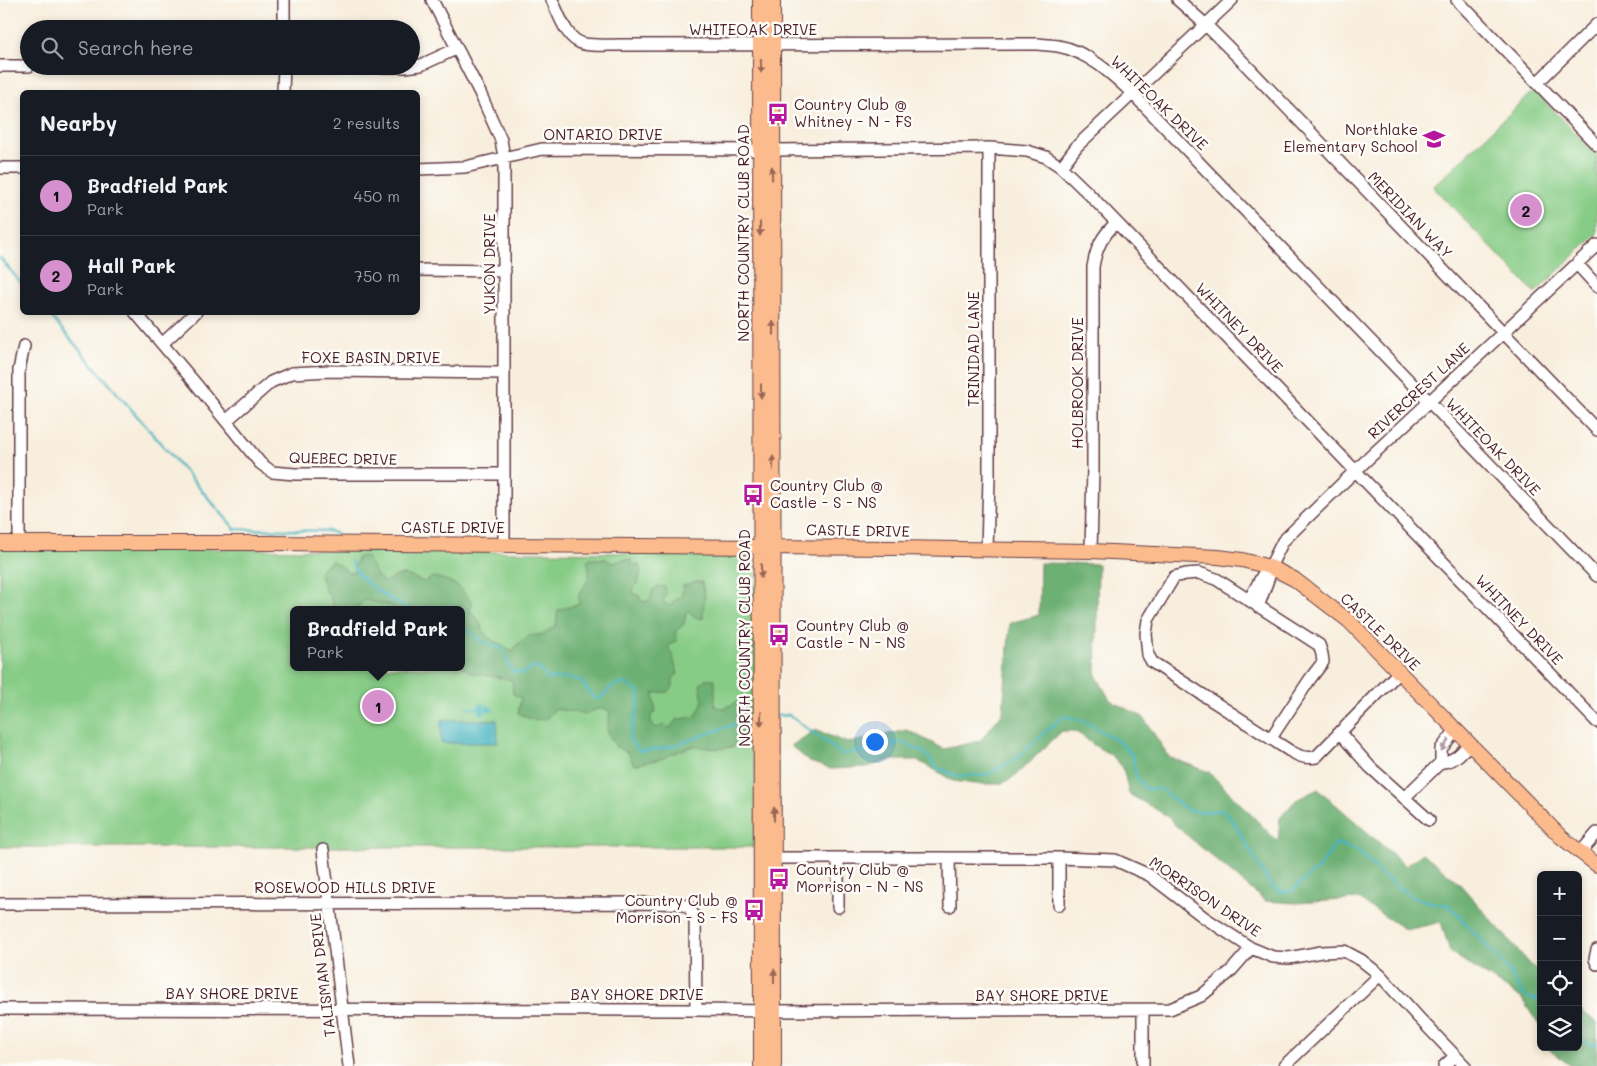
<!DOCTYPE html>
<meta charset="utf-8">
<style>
body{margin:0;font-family:Mali,sans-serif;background:#242831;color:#f1f3f6}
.controls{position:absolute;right:15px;bottom:15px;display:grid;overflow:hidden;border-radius:8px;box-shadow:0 2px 8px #0003}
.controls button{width:45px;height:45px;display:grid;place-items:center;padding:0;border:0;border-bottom:1px solid #363941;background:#171b24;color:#f1f3f6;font:25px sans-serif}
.you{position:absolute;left:874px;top:741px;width:18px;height:18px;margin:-12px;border:4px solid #fff;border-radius:50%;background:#1a73e8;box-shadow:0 0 0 8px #1a73e833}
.badge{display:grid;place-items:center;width:32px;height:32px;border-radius:50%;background:#d690ce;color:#111;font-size:16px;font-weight:700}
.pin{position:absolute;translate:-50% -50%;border:2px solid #fff;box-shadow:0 1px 5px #0006}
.popup{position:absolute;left:290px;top:606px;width:175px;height:65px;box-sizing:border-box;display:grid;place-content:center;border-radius:8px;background:#171b24;filter:drop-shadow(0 1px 4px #0005);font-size:16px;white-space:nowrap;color:#9ea1a6}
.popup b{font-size:19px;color:#f1f3f6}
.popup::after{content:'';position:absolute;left:50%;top:100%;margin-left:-10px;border:10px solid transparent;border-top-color:#171b24}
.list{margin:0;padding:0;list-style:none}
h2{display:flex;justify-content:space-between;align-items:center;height:65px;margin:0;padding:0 20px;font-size:21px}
h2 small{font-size:16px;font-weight:400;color:#9ea1a6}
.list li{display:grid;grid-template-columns:32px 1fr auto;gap:15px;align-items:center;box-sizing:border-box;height:80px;padding:0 20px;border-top:1px solid #363941}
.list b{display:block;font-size:19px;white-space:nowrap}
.list p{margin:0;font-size:16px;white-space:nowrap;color:#9ea1a6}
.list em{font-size:16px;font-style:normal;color:#9ea1a6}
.icon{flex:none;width:28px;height:28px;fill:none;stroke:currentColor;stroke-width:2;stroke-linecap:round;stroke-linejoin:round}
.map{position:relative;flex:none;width:1597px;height:1066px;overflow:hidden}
.search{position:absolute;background:#171b24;box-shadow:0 2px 8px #0003;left:20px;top:20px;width:400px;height:55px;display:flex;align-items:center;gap:12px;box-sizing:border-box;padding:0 18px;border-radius:28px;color:#9ea1a6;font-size:19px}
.panel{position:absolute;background:#171b24;box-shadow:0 2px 8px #0003;left:20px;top:90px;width:400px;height:225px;border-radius:8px}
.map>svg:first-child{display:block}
.green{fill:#87cc86;stroke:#687658;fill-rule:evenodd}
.forest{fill:#6db073;stroke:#5c684f}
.water{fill:#45b4bf;stroke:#486a75}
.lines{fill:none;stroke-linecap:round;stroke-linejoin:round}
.stream{stroke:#45b4bf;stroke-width:2.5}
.minor-casing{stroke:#643e46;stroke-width:14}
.major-casing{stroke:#643e46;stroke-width:16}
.minor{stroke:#fff;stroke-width:11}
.major{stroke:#fbbb8d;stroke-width:14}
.oneway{fill:#9a6557}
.oneway2{fill:#ae9aa0}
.labels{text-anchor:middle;stroke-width:5;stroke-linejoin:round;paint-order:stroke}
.street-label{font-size:15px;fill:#4a1f2b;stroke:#fdfcf7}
.poi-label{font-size:15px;fill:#4a1f2b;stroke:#fdfcf7;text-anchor:start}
</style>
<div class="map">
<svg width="1597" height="1066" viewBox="0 0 1597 1066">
<rect width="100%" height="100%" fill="#fdfcf7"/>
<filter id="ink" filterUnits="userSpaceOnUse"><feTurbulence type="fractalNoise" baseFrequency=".02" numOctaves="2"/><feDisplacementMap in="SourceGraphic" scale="10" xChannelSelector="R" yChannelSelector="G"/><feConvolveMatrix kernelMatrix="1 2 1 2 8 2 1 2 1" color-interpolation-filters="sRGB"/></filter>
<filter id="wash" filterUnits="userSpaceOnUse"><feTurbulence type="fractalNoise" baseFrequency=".0096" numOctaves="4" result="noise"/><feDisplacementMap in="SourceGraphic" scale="20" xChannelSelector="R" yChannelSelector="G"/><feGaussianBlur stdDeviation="1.12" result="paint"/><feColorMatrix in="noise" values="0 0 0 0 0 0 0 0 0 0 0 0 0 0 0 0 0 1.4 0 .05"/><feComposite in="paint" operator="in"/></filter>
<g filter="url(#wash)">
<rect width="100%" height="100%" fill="#f8eedd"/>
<path class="green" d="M1534 90 1597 155V234L1535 293 1433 187Z
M0 548H124L735 554 749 557 755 562 756 847H0ZM294 610H462V667H294Z"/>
<path class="forest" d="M362 556 367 557 378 577 384 582C390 580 395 576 400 575 410 574 416 580 425 582L432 577C452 580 461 586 472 603L470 611C482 618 480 632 491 639 499 645 503 643 512 652L516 646 528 636 544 634 556 625 558 610 579 604V594C586 586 593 573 587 563L589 559H605L613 563 625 559 631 560 633 565H639C644 575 637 584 632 592L639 596 640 600 646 602 651 599 652 591 658 586 665 587 666 594 663 602 671 606 673 602 682 595 683 586 694 582H702L705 596 704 602 703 619 695 617 688 611 686 614 684 624 675 632 677 640 668 647 672 654 678 674 673 678V687L668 692 654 693V701L656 711 651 715V723L657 728 663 725 670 728 676 720 696 716 703 701 700 685 705 679H715V707L724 708 737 702 748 708V737L733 747 716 749 693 746 679 751 661 759 634 765 628 753 616 747 607 731 610 712 606 709H598L584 714 555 709 546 719 533 720 518 713 521 698 513 694 512 680 473 673 462 667V610H397L391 606 364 600 357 608 358 610H334L330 596 326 592 319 573 322 568 332 561 344 568 347 572 353 573 357 558Z
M1040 563 1098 564 1096 675 1110 700 1143 717 1169 757 1209 772 1278 842 1280 818 1296 800 1318 789 1406 866 1423 853 1458 882 1530 964 1541 974V1028L1521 998 1450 952 1441 922 1406 930 1358 899 1296 903 1265 901 1176 826 1168 817 1159 811 1129 794 1124 772 1119 763 1111 755 1092 744 1083 736 1073 731H1062L1017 774 1008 781 998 784H975L953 781 925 764 914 760H890L867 767 831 769 810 762 791 746 815 730 848 743 907 730 944 749 980 741 1003 712 1010 623 1039 615Z
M1578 1008 1597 1023V1066H1571L1550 1050V1047H1578Z"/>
<path class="water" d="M441 720H497L498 743H441Z"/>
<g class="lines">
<path class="stream" d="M0 258 22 284
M47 312 235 529 328 531 335 533 341 538
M351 561C353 565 355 571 359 575 373 589 394 602 411 610
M462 627 482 641 503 649 507 662 512 671 523 673 530 668H539L548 679 567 678 580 680 594 698 599 699 613 686 625 683 639 692V703L629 739 640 751C680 750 717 726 757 718
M466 708H482L484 706 483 704 480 705C481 708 483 709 484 712L482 714 480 712 482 710C482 710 483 710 484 710L490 709
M490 709V707L488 706 487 707V710H493
M777 716 789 715 842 754 872 750 900 742 924 752 936 767 957 776 986 775 1016 759 1063 716 1084 721 1118 741 1132 754 1136 776 1146 789H1160L1188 810 1202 812 1223 810 1231 818 1271 886 1281 892 1292 891 1311 874 1317 871 1336 843 1358 851 1381 874 1409 895 1428 902 1449 905 1505 966 1523 994 1531 999 1541 1000
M1578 1036 1580 1039 1590 1044H1597"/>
</g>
</g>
<g filter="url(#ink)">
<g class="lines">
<g class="minor-casing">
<path id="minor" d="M432 0 480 93 501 140 504 157V545
M552 0C559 14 566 40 584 44 595 46 608 45 620 45L1038 44C1045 45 1051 45 1058 46 1087 51 1112 74 1133 94L1597 576
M1178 0 1206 25 1245 64 1597 430
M1457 0 1597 145
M284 29V0
M0 66H29
M289 66 405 67 421 65 456 49
M1537 83 1597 24
M283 92 284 66
M1061 167 1077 146 1232 0
M0 168H22
M418 169 465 167 542 149 772 150 989 148 1027 151 1046 157 1061 167 1089 194 1597 722
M1577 264 1597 286
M418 270 505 271
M135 312 196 384 260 463 272 472 295 474H503
M162 344 196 312
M226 421 271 382 292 373 329 371 504 373
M19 543V370L24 346
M987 550 989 478V148
M1091 551 1093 469V267C1096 248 1102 236 1116 223
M1249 600 1265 571 1270 567 1283 541 1355 471 1597 245
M1258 607 1271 571
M1339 732 1370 767 1429 820
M1271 738 1310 679 1323 662 1322 654 1319 645 1216 579 1199 573 1186 574 1174 577 1148 620 1146 634 1148 655 1152 662 1290 751C1299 756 1305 759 1316 757L1399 672
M1441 762C1454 762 1461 753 1469 744
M1404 798 1441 762V749L1456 730
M323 850 349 1066
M1580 853 1597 833
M765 858H1059L1115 860 1149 875 1205 918 1251 948 1273 957 1289 958 1321 952 1344 951 1361 960 1380 975 1418 1017 1465 1066
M949 858 950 906
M1059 858V905
M0 904 678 903 689 907 695 918 696 1010
M838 907V858
M1597 950 1595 959 1597 964
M0 1009 696 1010 774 1011 1170 1009 1201 996 1230 972 1251 948
M1143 1066V1010
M1284 1066 1380 975
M1444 1066 1455 1056"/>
</g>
<g class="major-casing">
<path id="major" d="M760 0 761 1066
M773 0 774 1066
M0 543H266L894 548 1091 551 1218 557 1242 560 1270 567 1294 579 1349 621 1561 837 1597 865"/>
</g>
<use href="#minor" class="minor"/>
<use href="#major" class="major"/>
</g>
<defs><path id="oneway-solid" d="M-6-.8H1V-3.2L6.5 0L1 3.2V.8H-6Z" transform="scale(1.25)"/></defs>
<g class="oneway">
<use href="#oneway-solid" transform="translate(761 66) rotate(89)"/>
<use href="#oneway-solid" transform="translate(772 173) rotate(-91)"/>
<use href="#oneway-solid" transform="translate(760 229) rotate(90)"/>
<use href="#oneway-solid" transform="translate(773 328) rotate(-90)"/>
<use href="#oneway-solid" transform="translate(761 391) rotate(90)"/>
<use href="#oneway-solid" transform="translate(773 463) rotate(-90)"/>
<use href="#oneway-solid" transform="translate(761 571) rotate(90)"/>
<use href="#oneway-solid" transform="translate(761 719) rotate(91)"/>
<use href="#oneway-solid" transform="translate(774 814) rotate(-90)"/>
<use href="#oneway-solid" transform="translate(774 976) rotate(-90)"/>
</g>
<use class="oneway2" href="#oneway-solid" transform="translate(1445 745) rotate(122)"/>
</g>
<defs>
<g id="bus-bare" transform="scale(1.725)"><path d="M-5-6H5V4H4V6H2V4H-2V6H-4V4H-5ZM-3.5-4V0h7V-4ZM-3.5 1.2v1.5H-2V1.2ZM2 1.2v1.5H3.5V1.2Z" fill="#b5179e" stroke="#fdfcf7" stroke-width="2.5" paint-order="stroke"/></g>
<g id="school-bare" transform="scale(1.725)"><path d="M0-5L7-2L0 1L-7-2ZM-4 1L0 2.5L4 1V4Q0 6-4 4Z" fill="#b5179e" stroke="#fdfcf7" stroke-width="2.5" paint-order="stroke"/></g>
</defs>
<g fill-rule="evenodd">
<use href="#bus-bare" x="778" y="114"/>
<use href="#school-bare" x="1434" y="139"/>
<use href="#bus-bare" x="753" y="495"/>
<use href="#bus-bare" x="779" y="635"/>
<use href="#bus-bare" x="779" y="879"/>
<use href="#bus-bare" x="754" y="910"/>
</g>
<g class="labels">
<g class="street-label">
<text x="753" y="35">WHITEOAK DRIVE</text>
<text transform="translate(1159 103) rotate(44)" y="5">WHITEOAK DRIVE</text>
<text x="603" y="140">ONTARIO DRIVE</text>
<text transform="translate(1410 215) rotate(46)" y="5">MERIDIAN WAY</text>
<text transform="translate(744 233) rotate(-90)" y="5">NORTH COUNTRY CLUB ROAD</text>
<text transform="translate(490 264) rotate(-90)" y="5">YUKON DRIVE</text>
<text transform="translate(1239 328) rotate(46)" y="5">WHITNEY DRIVE</text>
<text transform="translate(974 349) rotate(-90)" y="5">TRINIDAD LANE</text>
<text x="371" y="363">FOXE BASIN DRIVE</text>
<text transform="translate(1078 383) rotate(-90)" y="5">HOLBROOK DRIVE</text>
<text transform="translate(1419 391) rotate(-43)" y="5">RIVERCREST LANE</text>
<text transform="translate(1493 447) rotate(46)" y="5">WHITEOAK DRIVE</text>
<text transform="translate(343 459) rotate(1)" y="5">QUEBEC DRIVE</text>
<text x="453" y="533">CASTLE DRIVE</text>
<text transform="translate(858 531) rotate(1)" y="5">CASTLE DRIVE</text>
<text transform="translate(1519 620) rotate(46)" y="5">WHITNEY DRIVE</text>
<text transform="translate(1380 632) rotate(44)" y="5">CASTLE DRIVE</text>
<text transform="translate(745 638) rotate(-90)" y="5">NORTH COUNTRY CLUB ROAD</text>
<text x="345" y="893">ROSEWOOD HILLS DRIVE</text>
<text transform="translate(1205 897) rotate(34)" y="5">MORRISON DRIVE</text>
<text transform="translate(323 975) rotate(-97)" y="5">TALISMAN DRIVE</text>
<text x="232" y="999">BAY SHORE DRIVE</text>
<text x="637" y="1000">BAY SHORE DRIVE</text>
<text x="1042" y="1001">BAY SHORE DRIVE</text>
</g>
<g class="poi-label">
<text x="794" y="110">Country Club @<tspan x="794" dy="17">Whitney - N - FS</tspan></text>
<text x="1418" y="135" text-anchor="end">Northlake<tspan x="1418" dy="17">Elementary School</tspan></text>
<text x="770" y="491">Country Club @<tspan x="770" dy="17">Castle - S - NS</tspan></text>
<text x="796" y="631">Country Club @<tspan x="796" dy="17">Castle - N - NS</tspan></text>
<text x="796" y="875">Country Club @<tspan x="796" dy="17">Morrison - N - NS</tspan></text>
<text x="738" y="906" text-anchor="end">Country Club @<tspan x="738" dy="17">Morrison - S - FS</tspan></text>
</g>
</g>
</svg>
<div class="controls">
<button>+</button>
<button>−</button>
<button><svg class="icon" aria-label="locate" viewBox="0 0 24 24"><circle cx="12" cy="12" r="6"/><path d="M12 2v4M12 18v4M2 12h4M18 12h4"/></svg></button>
<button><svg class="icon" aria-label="layers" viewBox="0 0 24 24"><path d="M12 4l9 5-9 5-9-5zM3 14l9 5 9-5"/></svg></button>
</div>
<div class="you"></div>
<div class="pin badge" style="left:378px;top:706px">1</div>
<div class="popup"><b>Bradfield Park</b>Park</div>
<div class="pin badge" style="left:1526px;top:210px">2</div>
<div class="search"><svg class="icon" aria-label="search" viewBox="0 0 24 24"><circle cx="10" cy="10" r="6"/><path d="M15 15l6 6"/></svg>Search here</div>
<section class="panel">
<h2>Nearby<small>2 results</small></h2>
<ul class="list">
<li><span class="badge">1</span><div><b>Bradfield Park</b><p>Park</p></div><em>450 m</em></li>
<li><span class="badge">2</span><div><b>Hall Park</b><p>Park</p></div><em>750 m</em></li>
</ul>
</section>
</div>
